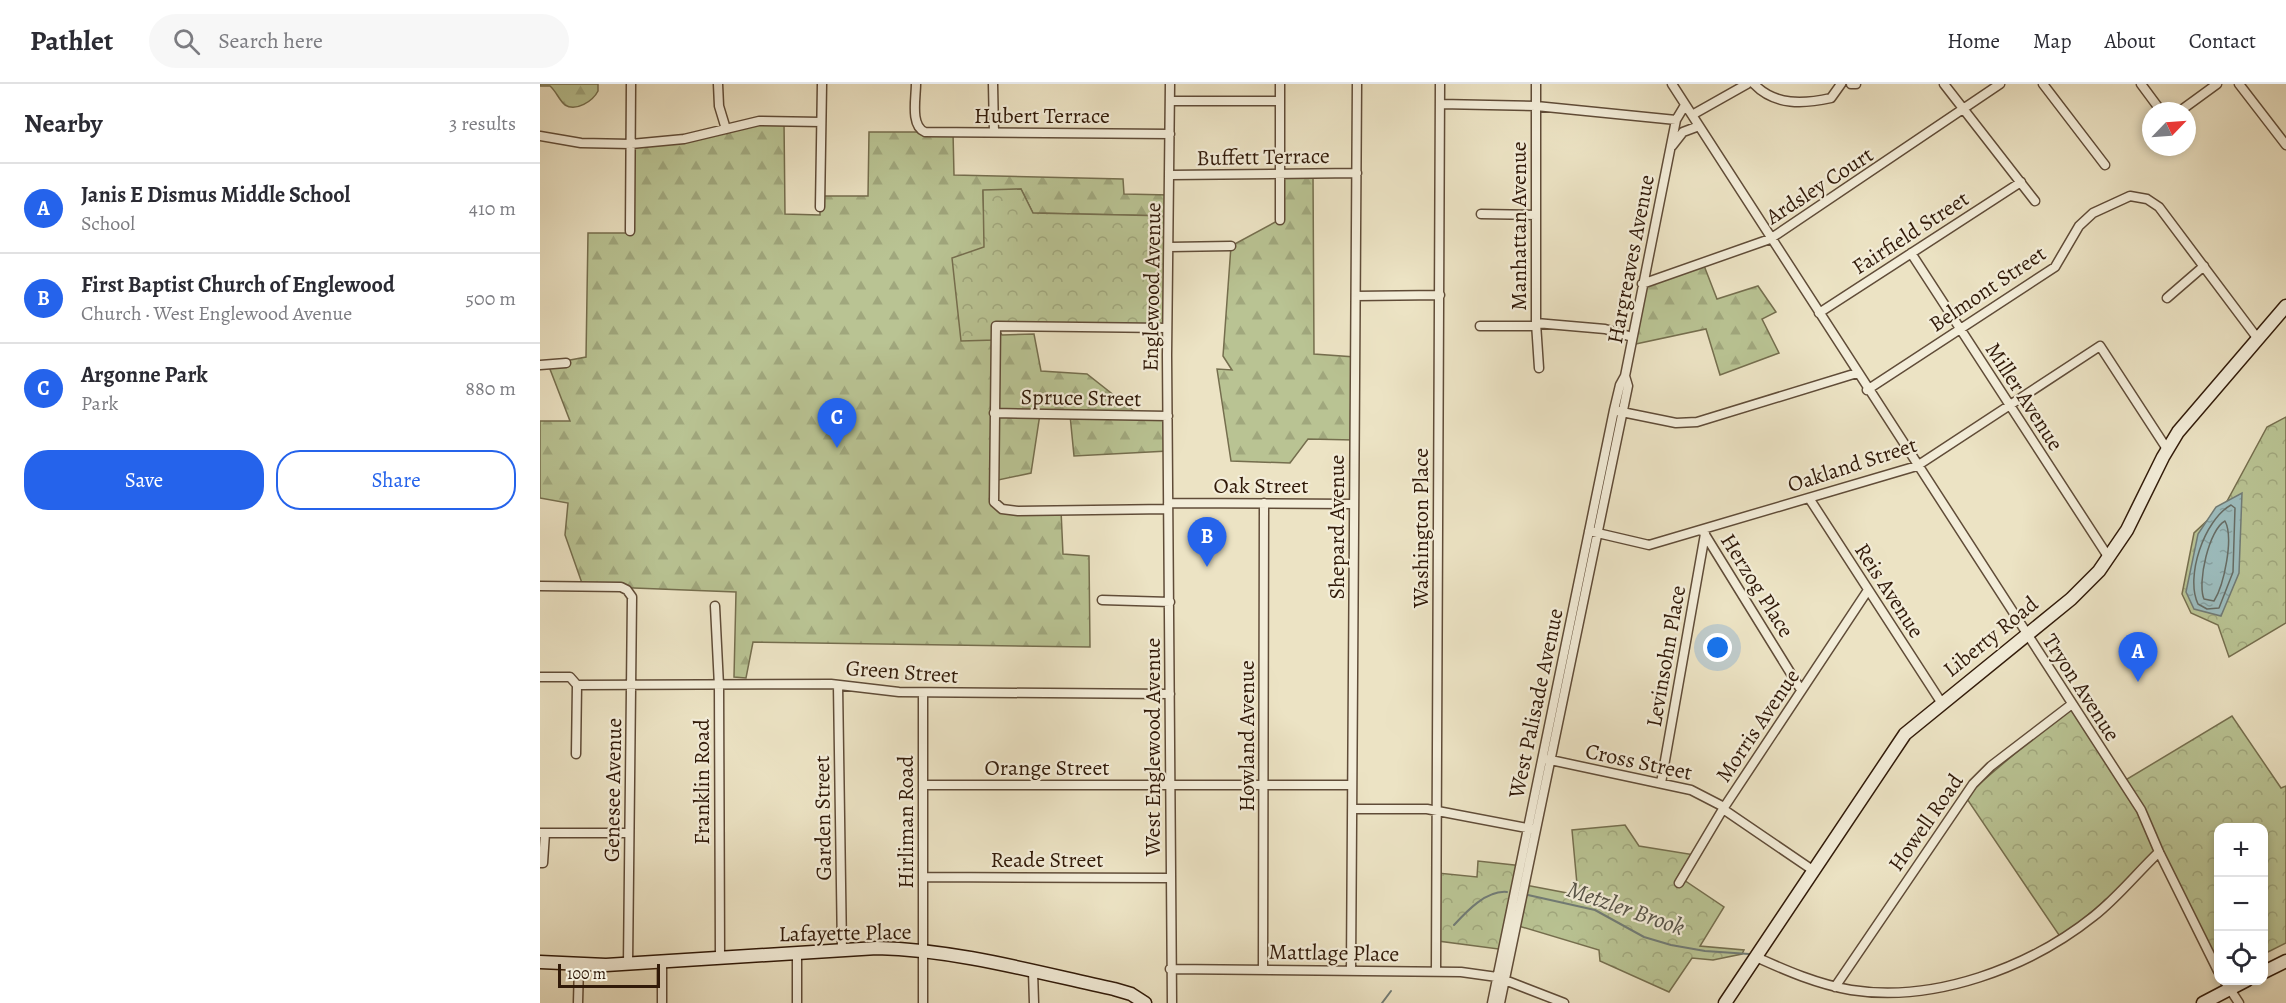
<!DOCTYPE html>
<meta charset="utf-8">
<style>
body{margin:0;font-family:Alegreya,serif;background:#f7f7f7;color:#2b2b33}
.controls{position:absolute;right:18px;bottom:18px;display:grid;overflow:hidden;border-radius:12px;box-shadow:0 3px 9px #0003}
.controls button{width:54px;height:54px;display:grid;place-items:center;padding:0;border:0;border-bottom:2px solid #e1e1e2;background:#fff;color:#2b2b33;font:30px sans-serif}
.compass{position:absolute;left:1602px;top:18px;width:54px;height:54px;border-radius:50%;background:#fff;box-shadow:0 3px 9px #0003;rotate:65deg}
.scale{position:absolute;left:18px;bottom:15px;width:102px;box-sizing:border-box;padding-left:6px;border:3px solid #311a09;border-top:0;font-size:16px;line-height:21px;white-space:nowrap;color:#311a09;-webkit-text-stroke:4px #f3edd9;paint-order:stroke}
.you{position:absolute;left:1178px;top:564px;width:21px;height:21px;margin:-15px;border:4px solid #fff;border-radius:50%;background:#1a73e8;box-shadow:0 0 0 9px #1a73e833}
.badge{display:grid;place-items:center;width:39px;height:39px;border-radius:50%;background:#2563eb;color:#fff;font-size:20px;font-weight:700}
.pin{position:absolute;translate:-50% -50px;filter:drop-shadow(0 2px 3px #0008)}
.pin::after{content:'';position:absolute;top:32px;width:21px;height:18px;background:inherit;clip-path:polygon(0 0,100% 0,50% 100%)}
.list{margin:0;padding:0;list-style:none}
h2{display:flex;justify-content:space-between;align-items:center;height:78px;margin:0;padding:0 24px;font-size:26px}
h2 small{font-size:20px;font-weight:400;color:#7c7c81}
.list li{display:grid;grid-template-columns:39px 1fr auto;gap:18px;align-items:center;box-sizing:border-box;height:90px;padding:0 24px;border-top:2px solid #e1e1e2}
.list b{display:block;font-size:22px;white-space:nowrap}
.list p{margin:0;font-size:20px;white-space:nowrap;color:#7c7c81}
.list em{font-size:20px;font-style:normal;color:#7c7c81}
.actions{display:flex;gap:12px;padding:18px 24px}
.actions a{flex:1;padding:14px 0;border:2px solid #2563eb;border-radius:24px;text-align:center;font-size:21px;color:#2563eb}
.actions .main{background:#2563eb;color:#fff}
.icon{flex:none;width:33px;height:33px;fill:none;stroke:currentColor;stroke-width:2;stroke-linecap:round;stroke-linejoin:round}
.map{position:relative;flex:none;width:1746px;height:919px;overflow:hidden}
header{display:flex;align-items:center;gap:36px;box-sizing:border-box;height:84px;padding:0 30px;background:#fff;border-bottom:2px solid #e1e1e2}
header strong{font-size:28px}
nav{display:flex;gap:33px;margin-inline-start:auto;font-size:21px}
.search{width:420px;height:54px;background:#f7f7f7;display:flex;align-items:center;gap:15px;box-sizing:border-box;padding:0 21px;border-radius:33px;color:#7c7c81;font-size:22px}
main{display:flex}
aside{flex:1;background:#fff}
.map>svg:first-child{display:block}
.forest{fill:url(#forest-firs);stroke:#756e4e;stroke-width:1.5}
.park{fill:url(#park-crowns);stroke:#756e4e;stroke-width:1.5}
.water{fill:url(#water-ripples);stroke:#717b75;stroke-width:1.5}
.lines{fill:none;stroke-linecap:round;stroke-linejoin:round}
.shore{stroke:#666b63;stroke-width:1.5}
.stream{stroke:#717b75;stroke-width:2}
.street-casing{stroke:#604c38;stroke-width:11}
.secondary-casing{stroke:#311a09;stroke-width:15}
.street{stroke:#f3edd9;stroke-width:8}
.secondary{stroke:#f3edd9;stroke-width:12}
.labels{text-anchor:middle;stroke-width:4.5;stroke-linejoin:round;paint-order:stroke}
.street-label{font-size:22px;fill:#311a09;stroke:#f3edd9}
.water-label{font-size:24px;font-style:italic;fill:#565348;stroke:#f3edd9}
</style>
<header>
<strong>Pathlet</strong>
<div class="search"><svg class="icon" aria-label="search" viewBox="0 0 24 24"><circle cx="10" cy="10" r="6"/><path d="M15 15l6 6"/></svg>Search here</div>
<nav><a>Home</a><a>Map</a><a>About</a><a>Contact</a></nav>
</header>
<main>
<aside>
<h2>Nearby<small>3 results</small></h2>
<ul class="list">
<li><span class="badge">A</span><div><b>Janis E Dismus Middle School</b><p>School</p></div><em>410 m</em></li>
<li><span class="badge">B</span><div><b>First Baptist Church of Englewood</b><p>Church · West Englewood Avenue</p></div><em>500 m</em></li>
<li><span class="badge">C</span><div><b>Argonne Park</b><p>Park</p></div><em>880 m</em></li>
</ul>
<div class="actions"><a class="main">Save</a><a>Share</a></div>
</aside>
<div class="map">
<svg width="1746" height="919" viewBox="0 0 1746 919">
<defs>
<pattern id="forest-firs" width="22" height="20" patternUnits="userSpaceOnUse" patternTransform="scale(1.5)"><rect width="22" height="20" fill="#b9c393"/><path d="M5 1l3.5 6h-7zM16 11l3.5 6h-7z" fill="#a0a77d"/></pattern>
<pattern id="park-crowns" width="20" height="18" patternUnits="userSpaceOnUse" patternTransform="scale(1.5)"><rect width="20" height="18" fill="#b9c393"/><path d="M2 6a3 3 0 1 1 6 0M12 15a3 3 0 1 1 6 0" fill="none" stroke="#a0a77d"/></pattern>
<pattern id="water-ripples" width="26" height="14" patternUnits="userSpaceOnUse" patternTransform="scale(1.5)"><rect width="26" height="14" fill="#9cbcbd"/><path d="M2 4q2-2 4 0t4 0M15 11q2-2 4 0t4 0" fill="none" stroke="#87a1a1"/></pattern>
</defs>
<rect width="100%" height="100%" fill="#ece3c4"/>
<filter id="stains"><feTurbulence type="fractalNoise" baseFrequency=".00333" numOctaves="4"/><feColorMatrix values="0 0 0 0 .2 0 0 0 0 .09 0 0 0 0 .02 0 0 0 .5 -.17"/></filter>
<radialGradient id="worn" r=".72"><stop offset=".6" stop-color="#630" stop-opacity="0"/><stop offset="1" stop-color="#630" stop-opacity=".3"/></radialGradient>
<path class="forest" d="M0 0H58V7C53 17 36 28 25 21 19 16 16 7 10 2H0Z
M244 37 245 130 280 131V112H328L329 48H413L414 91 583 95 584 110 630 111V132L493 129 481 105 443 107 445 163 456 242 462 251 494 250 501 287 547 290 594 327 628 332V367L534 372 530 331 500 330 491 389 453 397 458 423 521 426 523 470 549 472 550 563 213 558 206 594 194 593 196 508 43 502 25 451 28 419 0 414V337H30L8 280 46 273 48 149H90L91 60 114 59 207 39Z
M773 89 774 270 815 273 814 356 768 355 750 379 691 377 677 285 692 286 683 272 691 162 739 136 738 90Z
M1163 179 1177 215 1218 202 1236 228 1222 235 1239 269 1180 291 1166 245 1091 261 1102 200Z"/>
<path class="park" d="M481 105 493 129 630 132 627 244 456 242 455 256 421 257 412 174 444 163 443 106Z
M1746 333V539L1689 573 1678 541 1651 529 1642 510 1654 449 1686 419 1727 343Z
M1533 620 1584 697 1692 632 1741 704 1746 702V859L1724 870V744H1678V888L1618 771 1521 854 1425 712Z
M1085 741 1099 762 1155 771 1141 794 1184 823 1160 862 1204 866 1202 870 1173 876 1152 874 1129 908 1060 877 1059 866 972 840 966 866 898 857V789L937 793 938 777 983 782 980 800 1038 811 1032 746Z"/>
<path class="water" d="M1702 409 1699 489 1681 532 1654 525 1646 508 1658 450 1676 423Z"/>
<g class="lines">
<path class="shore" d="M1691 421 1695 424 1693 488 1679 524 1667 525 1658 520C1645 493 1664 436 1691 421Z
M1685 437C1694 454 1684 501 1674 517L1664 515C1657 499 1669 445 1685 437Z"/>
<path class="stream" d="M988 811 1055 826 1104 853 1131 861 1165 867 1209 870
M914 841C926 828 946 806 967 808
M842 919 851 907"/>
<g class="street-casing">
<path id="street" d="M178 0 179 22 186 45
M376 0C376 14 370 42 385 48L630 50
M453 0 454 48
M630 0 627 271 632 919
M740 0V136
M996 0V239L999 284
M1132 0 1601 726 1619 768 1678 887
M1214 0C1235 22 1264 20 1291 14L1301 0
M1311 0H1316
M1404 0 1495 117
M1503 0 1565 81
M1601 0 1621 27
M1699 0 1746 61
M631 17H739
M900 20 996 22 1136 36
M1640 27 1677 0
M1152 31 1207 0
M0 52 41 59 91 60 144 55 219 37 281 38
M1132 62 1143 48 1159 42
M630 91 817 89
M280 123 282 0
M941 130 996 131
M90 147 91 0
M630 163 691 162
M1371 169 1569 474
M1102 200 1230 155 1460 0
M816 212 900 211
M1627 214 1664 182
M1279 229 1481 98
M996 239 1065 245 1092 253
M940 242H996
M627 244 456 242 454 418 462 425 478 427 628 425
M0 281 26 279
M1327 306 1515 183 1539 142 1553 129 1590 112 1607 115 1619 123 1718 255
M1077 327 1136 339 1157 338 1317 289
M454 329 628 332
M1269 414 1401 618
M628 419 814 420
M1049 447 1109 461 1377 382 1560 262 1627 365
M1164 449 1261 606
M0 502 81 503 87 506 92 513 88 880
M562 516 630 518
M175 522 179 602 180 874
M0 593H30L37 601
M37 601 291 600 359 608 630 610
M298 601 302 866
M383 609V919
M36 670 37 601
M1006 675 1151 706 1184 723
M1121 699 1165 450
M383 701H812
M812 725H887L992 745
M1183 725 1274 787
M0 749H89
M0 779H3L5 749
M383 793 630 794
M1139 799 1183 725 1328 506
M1216 873C1247 887 1277 900 1311 906 1394 919 1489 884 1554 832 1577 814 1597 789 1619 768
M630 885 921 888 957 893 1024 919
M723 885 724 419
M811 886 817 0
M493 887 494 919
M896 887 900 0
M1684 896 1699 919
M1295 903 1433 700 1451 682 1532 620
M38 919 39 881
M122 919V878
M257 919V869
M952 919 1074 326 1080 301 1085 292 1136 36 1145 21
M960 919 1088 302 1085 292"/>
</g>
<g class="secondary-casing">
<path id="secondary" d="M0 878 66 881 337 864C418 866 495 888 574 905L591 910 605 919
M1724 888 1746 877
M1185 919 1365 650 1531 515 1559 487 1587 446 1623 373 1638 348 1746 222
M1663 919 1707 896"/>
</g>
<use href="#street" class="street"/>
<use href="#secondary" class="secondary"/>
</g>
<g class="labels">
<g class="street-label">
<text x="502" y="39">Hubert Terrace</text>
<text transform="translate(723 72) rotate(-1)" y="8">Buffett Terrace</text>
<text transform="translate(1279 101) rotate(-33)" y="8">Ardsley Court</text>
<text transform="translate(978 142) rotate(-90)" y="8">Manhattan Avenue</text>
<text transform="translate(1370 148) rotate(-33)" y="8">Fairfield Street</text>
<text transform="translate(1090 175) rotate(-79)" y="8">Hargreaves Avenue</text>
<text transform="translate(611 203) rotate(-89)" y="8">Englewood Avenue</text>
<text transform="translate(1447 204) rotate(-34)" y="8">Belmont Street</text>
<text transform="translate(1485 312) rotate(57)" y="8">Miller Avenue</text>
<text transform="translate(541 313) rotate(1)" y="8">Spruce Street</text>
<text transform="translate(1312 380) rotate(-18)" y="8">Oakland Street</text>
<text x="721" y="409">Oak Street</text>
<text transform="translate(796 443) rotate(-90)" y="8">Shepard Avenue</text>
<text transform="translate(880 444) rotate(-90)" y="8">Washington Place</text>
<text transform="translate(1218 501) rotate(58)" y="8">Herzog Place</text>
<text transform="translate(1350 506) rotate(57)" y="8">Reis Avenue</text>
<text transform="translate(1450 552) rotate(-39)" y="8">Liberty Road</text>
<text transform="translate(1125 572) rotate(-80)" y="8">Levinsohn Place</text>
<text transform="translate(362 587) rotate(4)" y="8">Green Street</text>
<text transform="translate(1542 603) rotate(57)" y="8">Tryon Avenue</text>
<text transform="translate(995 619) rotate(-78)" y="8">West Palisade Avenue</text>
<text transform="translate(1217 641) rotate(-56)" y="8">Morris Avenue</text>
<text transform="translate(706 652) rotate(-90)" y="8">Howland Avenue</text>
<text transform="translate(612 663) rotate(-90)" y="8">West Englewood Avenue</text>
<text transform="translate(1099 677) rotate(12)" y="8">Cross Street</text>
<text x="507" y="691">Orange Street</text>
<text transform="translate(161 698) rotate(-90)" y="8">Franklin Road</text>
<text transform="translate(72 706) rotate(-89)" y="8">Genesee Avenue</text>
<text transform="translate(282 734) rotate(-91)" y="8">Garden Street</text>
<text transform="translate(365 738) rotate(-90)" y="8">Hirliman Road</text>
<text transform="translate(1385 738) rotate(-55)" y="8">Howell Road</text>
<text x="507" y="783">Reade Street</text>
<text transform="translate(305 848) rotate(-1)" y="8">Lafayette Place</text>
<text transform="translate(794 868) rotate(1)" y="8">Mattlage Place</text>
</g>
<g class="water-label">
<text transform="translate(1086 824) rotate(19)" y="8">Metzler Brook</text>
</g>
</g>
<rect width="100%" height="100%" filter="url(#stains)"/>
<rect width="100%" height="100%" fill="url(#worn)"/>
</svg>
<div class="controls">
<button>+</button>
<button>−</button>
<button><svg class="icon" aria-label="locate" viewBox="0 0 24 24"><circle cx="12" cy="12" r="6"/><path d="M12 2v4M12 18v4M2 12h4M18 12h4"/></svg></button>
</div>
<svg class="compass" viewBox="-18 -18 36 36"><path d="M0-13l5 13h-10z" fill="#e53935"/><path d="M0 13l5-13h-10z" fill="#7c7c81"/></svg>
<div class="scale">100 m</div>
<div class="you"></div>
<div class="pin badge" style="left:1598px;top:598px">A</div>
<div class="pin badge" style="left:667px;top:483px">B</div>
<div class="pin badge" style="left:297px;top:364px">C</div>
</div>
</main>
